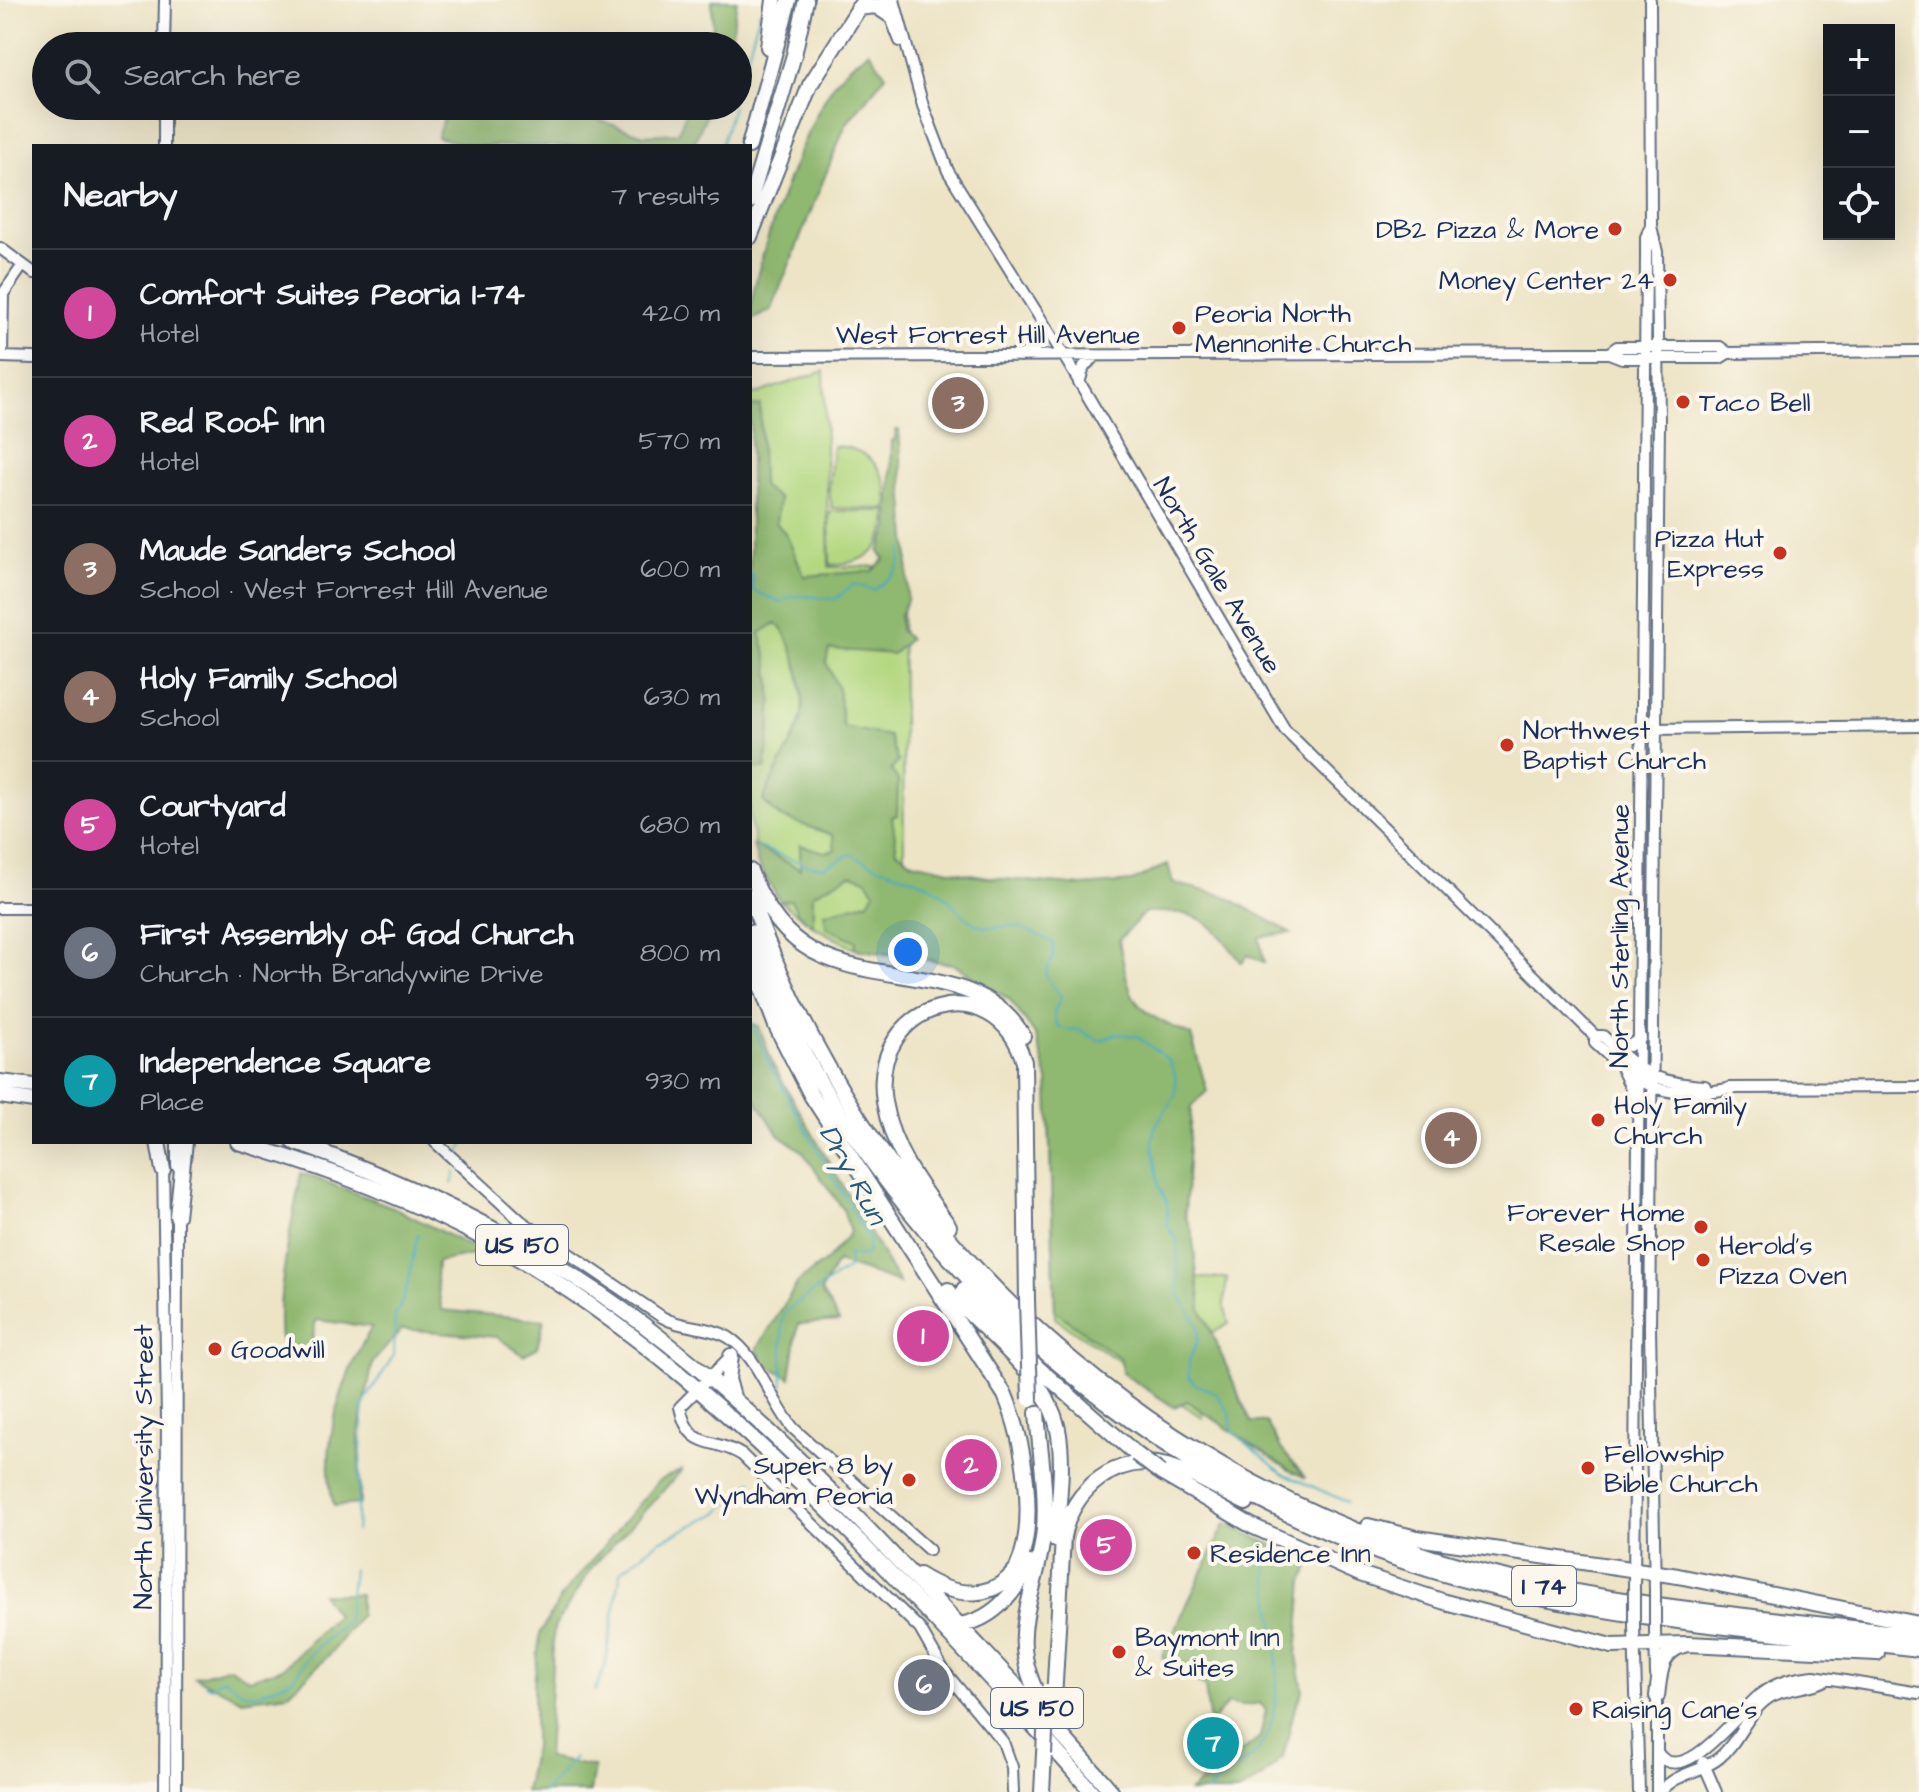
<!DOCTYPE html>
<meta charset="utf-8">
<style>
body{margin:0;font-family:"Architects Daughter",sans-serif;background:#20242c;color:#f1f3f6}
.controls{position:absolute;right:24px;top:24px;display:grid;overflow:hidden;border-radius:0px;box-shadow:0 8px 32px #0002}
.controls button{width:72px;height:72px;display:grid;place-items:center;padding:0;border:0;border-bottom:2px solid #363941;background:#171b24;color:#f1f3f6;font:40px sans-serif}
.you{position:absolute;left:908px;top:952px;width:28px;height:28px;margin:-20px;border:6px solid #fff;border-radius:50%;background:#1a73e8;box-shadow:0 0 0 12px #1a73e833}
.badge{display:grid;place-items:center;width:52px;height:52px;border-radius:50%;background:#c8321e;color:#fff;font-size:26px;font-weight:700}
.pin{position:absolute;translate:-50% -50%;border:4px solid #fff;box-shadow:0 2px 8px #0006}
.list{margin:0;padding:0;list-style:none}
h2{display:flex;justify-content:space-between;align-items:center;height:104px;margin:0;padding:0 32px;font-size:34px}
h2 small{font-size:26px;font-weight:400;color:#9ea1a6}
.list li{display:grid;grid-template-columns:52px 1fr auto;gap:24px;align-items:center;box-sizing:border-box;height:128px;padding:0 32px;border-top:2px solid #363941}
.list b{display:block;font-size:30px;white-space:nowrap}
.list p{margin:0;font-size:26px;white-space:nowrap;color:#9ea1a6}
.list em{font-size:26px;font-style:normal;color:#9ea1a6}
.icon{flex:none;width:44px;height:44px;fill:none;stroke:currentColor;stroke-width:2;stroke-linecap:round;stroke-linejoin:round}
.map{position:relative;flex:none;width:1919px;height:1792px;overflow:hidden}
.search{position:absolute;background:#171b24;box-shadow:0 8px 32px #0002;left:32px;top:32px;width:720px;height:88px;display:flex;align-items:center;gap:20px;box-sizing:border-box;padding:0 28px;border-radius:44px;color:#9ea1a6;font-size:30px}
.panel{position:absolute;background:#171b24;box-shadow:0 8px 32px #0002;left:32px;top:144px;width:720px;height:1000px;border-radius:0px}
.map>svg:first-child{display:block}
.green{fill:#b4d881;stroke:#688470;stroke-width:2}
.forest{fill:#8fb86f;stroke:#557466;stroke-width:2}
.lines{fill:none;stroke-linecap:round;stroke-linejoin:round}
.stream{stroke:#40aac0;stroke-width:2}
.secondary-casing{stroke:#646e82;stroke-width:14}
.highway-casing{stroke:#646e82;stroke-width:18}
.secondary{stroke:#fff;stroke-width:10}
.highway{stroke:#fff;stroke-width:14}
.secondary-bridge-casing{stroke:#646e82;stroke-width:14;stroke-linecap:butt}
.highway-bridge-casing{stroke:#646e82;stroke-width:18;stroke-linecap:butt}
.secondary-bridge{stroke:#fff;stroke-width:10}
.highway-bridge{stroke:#fff;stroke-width:14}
.poi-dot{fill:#c8321e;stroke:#fbf7ec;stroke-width:3}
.labels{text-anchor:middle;stroke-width:8;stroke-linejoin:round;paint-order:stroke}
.shield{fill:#fbf7ec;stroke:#5e6b89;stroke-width:2}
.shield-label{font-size:24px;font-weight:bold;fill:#1b2f5e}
.poi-label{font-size:26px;fill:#1b2f5e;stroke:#fbf7ec;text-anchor:start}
.street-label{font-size:26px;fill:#1b2f5e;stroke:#fbf7ec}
.water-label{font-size:28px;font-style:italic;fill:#285a80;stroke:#fbf7ec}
</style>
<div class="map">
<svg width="1919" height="1792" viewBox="0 0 1919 1792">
<rect width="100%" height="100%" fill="#fbf7ec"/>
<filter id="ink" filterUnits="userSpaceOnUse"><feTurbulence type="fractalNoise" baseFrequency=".0125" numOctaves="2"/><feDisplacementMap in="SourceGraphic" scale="16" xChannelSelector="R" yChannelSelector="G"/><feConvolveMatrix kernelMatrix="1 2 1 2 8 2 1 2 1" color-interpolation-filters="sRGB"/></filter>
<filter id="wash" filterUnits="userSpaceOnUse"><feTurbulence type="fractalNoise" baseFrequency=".006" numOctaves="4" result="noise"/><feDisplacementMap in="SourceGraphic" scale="32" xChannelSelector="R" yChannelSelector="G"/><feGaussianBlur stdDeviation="1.8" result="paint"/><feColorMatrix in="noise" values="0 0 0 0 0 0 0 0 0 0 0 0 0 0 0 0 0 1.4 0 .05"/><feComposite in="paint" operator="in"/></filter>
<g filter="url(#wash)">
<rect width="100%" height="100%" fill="#ede4c6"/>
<path class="green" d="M824 371 829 567 902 566 904 863 1117 898 1118 998 1168 1108 1196 1278H1227L1224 1305 1229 1323 1199 1340 1203 1418 1055 1318 1048 1080 1036 1036 1010 1000 953 964 855 949 813 926 780 901 758 864 750 819V396Z
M833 446C870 447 891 473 887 509L832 508 829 489Z
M832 511H887C886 552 868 562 830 565L829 515Z"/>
<path class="forest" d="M712 0H737L730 46H709L713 35Z
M869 51 886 75 846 124 771 310 750 321C750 271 808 112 841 75 849 66 860 58 869 51Z
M448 106 566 109 644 135 678 133 688 106H710L693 146H471L437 137Z
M760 405 762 486 779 499 776 523 786 534 804 576 872 571 885 559 879 552 889 528 892 440H895V430H899L908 552 907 601 900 615V630L909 639 893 654 829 649 826 662 838 688 843 727 889 736 898 762 891 770 898 780 897 815 892 817 897 851 913 862 982 877 1083 886 1131 882 1168 864 1173 883 1225 896 1291 933 1259 937 1264 962 1248 955 1242 963C1207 918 1203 911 1145 912L1119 940C1131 1005 1130 1008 1191 1035L1207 1091 1191 1107 1185 1215 1192 1232 1201 1309 1251 1422H1266L1282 1450 1306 1478 1289 1470 1187 1401 1174 1407 1122 1373 1121 1359 1055 1311 1048 1080 1036 1036 1010 1000 953 964 855 949 856 941 827 928 824 913 867 902 875 892 866 879 851 874 813 894V926L798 913 791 900 780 901 758 864 753 845 800 869V845L825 852 835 850 833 835 780 817 763 801C772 774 791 750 800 722 808 697 795 641 776 623L760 633C777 679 772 721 765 769L750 767V407Z
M750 1023 759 1026 773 1065 899 1283 837 1262 821 1291 839 1321 798 1324 790 1378 763 1362 757 1349 798 1282 827 1260 850 1233 843 1209 802 1151 778 1134 750 1090Z
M301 1173 393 1207 483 1253 437 1262 436 1279 442 1310 544 1320 537 1348 523 1355 497 1337 402 1329 373 1362 359 1432 360 1504 334 1506C318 1449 342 1376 372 1327L316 1320 310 1350 283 1351C272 1305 293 1221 301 1173Z
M683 1469 593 1566 554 1628 547 1758 594 1767 590 1792H525L534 1747V1684L540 1633 562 1596 658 1481Z
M1225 1524 1311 1562 1303 1582 1297 1656 1303 1691 1294 1711 1283 1757 1263 1777 1239 1792H1189L1260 1737 1266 1710 1260 1703 1241 1706 1228 1703 1210 1724 1205 1687 1162 1657Z
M322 1594H360V1615L329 1655 288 1694 242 1700 195 1677 230 1667 250 1679 283 1668 336 1615Z"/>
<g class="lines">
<path class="stream" d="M738 89 760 11
M721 146 733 106
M750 574 754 578 752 590 781 602C797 590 819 600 836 599L853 584 874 590C890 577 902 572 902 550
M758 847 807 865 824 867 851 854C877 869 904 873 931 886 950 895 958 916 978 925 991 931 1001 925 1014 926 1019 926 1049 940 1053 943V959L1046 971 1047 978 1061 996 1054 1013 1056 1024 1063 1029 1079 1030 1100 1041 1116 1034 1137 1036 1169 1060 1175 1075 1176 1093 1155 1127 1152 1140 1159 1186 1167 1202V1225L1177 1240 1179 1293 1198 1327V1339L1189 1361V1377L1195 1384 1216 1393 1230 1413 1232 1431 1282 1473 1347 1502
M750 1019 769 1064 869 1240 867 1254 862 1257 848 1254 850 1267 786 1311 782 1322 783 1404
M459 1154 465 1142
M452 1184 455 1173
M356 1531 364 1403 394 1355 395 1316 405 1295 418 1234
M205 1684 211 1687 223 1678 244 1693 257 1694 280 1685 292 1680 313 1650 347 1622 353 1569
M595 1691 605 1667 621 1571 658 1542 718 1513 752 1481
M544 1792 575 1757
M1207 1792C1221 1774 1246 1767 1259 1749 1292 1702 1271 1610 1265 1557"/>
</g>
</g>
<g filter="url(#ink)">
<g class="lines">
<g class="secondary-casing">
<path id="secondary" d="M884 0 900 41
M894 0 923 106 948 171 1064 356 1285 730 1595 1036V1043C1648 1092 1663 1100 1735 1088
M1650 0 1651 226 1657 252 1659 421 1650 1328 1655 1591
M164 46 165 0
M164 146V106
M0 248 34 273
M1609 353 1617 347H1720L1728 353
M1021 356 1035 347 1042 323
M0 357 34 358
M2 357 3 294 23 265
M750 357 1575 353H1609L1622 358H1720L1728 353 1919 351
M1079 383 1084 366 1096 356
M1649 729 1919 726
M0 908H34
M1595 1036H1603C1639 1072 1654 1083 1705 1086
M1613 1046H1629L1641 1038
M1622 1069 1639 1105
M1729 1088 1919 1087
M177 1142V1166
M435 1142 521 1221 662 1317C682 1329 708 1325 728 1337 758 1355 771 1402 794 1429L929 1550
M163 1164 167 1419 165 1792
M731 1356 680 1407C689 1451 711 1436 742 1455L920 1629 944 1671 1003 1742 1012 1767 1013 1792
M1634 1587 1646 257V237L1651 226
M1634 1626 1639 1792
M1655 1629 1656 1675
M1657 1691V1792
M1657 1752C1683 1792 1742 1707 1761 1694 1776 1682 1794 1678 1814 1676L1919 1693
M1703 1762 1716 1792
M176 1792 177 1210
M1661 1792C1674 1773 1701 1773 1719 1758 1740 1741 1746 1712 1770 1697 1787 1687 1807 1689 1823 1681"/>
</g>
<g class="highway-casing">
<path id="highway" d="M858 8 876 6 891 16
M768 47 774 0
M749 146 789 0
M750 201 794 55 806 0
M750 237 810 85 864 0
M750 871C762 900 777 927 803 945 867 990 980 960 1023 1036
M750 896C864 1219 1132 1475 1464 1567 1610 1607 1769 1617 1919 1636
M750 932C773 989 797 1045 829 1097 978 1336 1210 1516 1484 1585 1621 1620 1777 1632 1919 1649
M751 960 776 1026 811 1095 1005 1395C1024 1440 1038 1523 1017 1568
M0 1082 34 1086
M0 1096 34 1101
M158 1142 163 1170
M238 1142C323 1167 407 1197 485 1239 629 1318 746 1428 861 1543 940 1624 1018 1706 1092 1792
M294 1142C392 1177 484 1219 572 1275 713 1365 830 1488 944 1609 1001 1670 1058 1729 1112 1792
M177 1216 185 1142
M949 1226C921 1188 892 1150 884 1102 868 1002 996 965 1024 1062L1027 1300
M964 1289 1038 1368 1136 1454
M948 1290C984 1335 1050 1374 1059 1435 1064 1469 1058 1506 1056 1540
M731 1356 728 1379 733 1397
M1037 1413C1040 1451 1047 1492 1044 1529 1037 1602 1002 1634 1044 1707
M1161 1473 1252 1526 1360 1574 1445 1602 1612 1646 1688 1644 1877 1653
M1368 1526 1417 1538 1678 1576 1919 1624
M919 1575C955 1598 997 1603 1021 1562
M954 1625C990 1624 1016 1593 1030 1563
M1657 1696C1660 1674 1659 1652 1684 1645
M1054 1700 1063 1537C1072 1488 1118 1453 1167 1466 1195 1473 1221 1491 1246 1503
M1042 1792 1044 1754"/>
</g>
<use href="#secondary" class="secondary"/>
<use href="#highway" class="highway"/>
<g class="secondary-bridge-casing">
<path id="secondary-bridge" d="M1634 1587V1626
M1655 1591V1629"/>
</g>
<g class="highway-bridge-casing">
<path id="highway-bridge" d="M1027 1300 1030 1399
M1136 1454 1161 1473
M1044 1754 1047 1691"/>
</g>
<use href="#secondary-bridge" class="secondary-bridge"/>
<use href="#highway-bridge" class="highway-bridge"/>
</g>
</g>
<g class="poi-dot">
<circle cx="1615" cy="229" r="8"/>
<circle cx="1670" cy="280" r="8"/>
<circle cx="1179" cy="328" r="8"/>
<circle cx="1683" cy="402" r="8"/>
<circle cx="1780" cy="553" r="8"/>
<circle cx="1507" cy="745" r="8"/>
<circle cx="1598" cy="1120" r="8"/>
<circle cx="1701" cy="1227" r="8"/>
<circle cx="1703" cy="1260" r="8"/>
<circle cx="215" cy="1349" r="8"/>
<circle cx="1588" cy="1468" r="8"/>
<circle cx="909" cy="1480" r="8"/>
<circle cx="1194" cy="1553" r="8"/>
<circle cx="1119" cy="1652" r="8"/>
<circle cx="1576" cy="1709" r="8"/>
</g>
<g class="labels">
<g class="shield">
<rect x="476" y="1225" width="92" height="40" rx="6"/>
<rect x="1512" y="1566" width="64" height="40" rx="6"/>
<rect x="991" y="1688" width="92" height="40" rx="6"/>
</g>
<g class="shield-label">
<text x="522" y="1253">US 150</text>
<text x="1544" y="1594">I 74</text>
<text x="1037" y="1716">US 150</text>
</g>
<g class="poi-label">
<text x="1599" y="238" text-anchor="end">DB2 Pizza &amp; More</text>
<text x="1654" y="289" text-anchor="end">Money Center 24</text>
<text x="1195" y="322">Peoria North<tspan x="1195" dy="30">Mennonite Church</tspan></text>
<text x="1699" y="411">Taco Bell</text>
<text x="1764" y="547" text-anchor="end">Pizza Hut<tspan x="1764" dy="30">Express</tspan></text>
<text x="1523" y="739">Northwest<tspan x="1523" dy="30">Baptist Church</tspan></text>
<text x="1614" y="1114">Holy Family<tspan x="1614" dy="30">Church</tspan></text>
<text x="1685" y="1221" text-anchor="end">Forever Home<tspan x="1685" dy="30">Resale Shop</tspan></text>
<text x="1719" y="1254">Herold's<tspan x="1719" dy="30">Pizza Oven</tspan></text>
<text x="231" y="1358">Goodwill</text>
<text x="1604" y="1462">Fellowship<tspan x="1604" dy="30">Bible Church</tspan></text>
<text x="893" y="1474" text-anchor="end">Super 8 by<tspan x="893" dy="30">Wyndham Peoria</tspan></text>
<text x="1210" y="1562">Residence Inn</text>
<text x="1135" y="1646">Baymont Inn<tspan x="1135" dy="30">&amp; Suites</tspan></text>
<text x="1592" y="1718">Raising Cane's</text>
</g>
<g class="street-label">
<text x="988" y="343">West Forrest Hill Avenue</text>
<text transform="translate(1218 575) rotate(59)" y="9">North Gale Avenue</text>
<text transform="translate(1619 936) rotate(-90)" y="9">North Sterling Avenue</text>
<text transform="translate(143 1467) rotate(-90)" y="9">North University Street</text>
</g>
<g class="water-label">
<text transform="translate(854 1174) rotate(61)" y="10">Dry Run</text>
</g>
</g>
</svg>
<div class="controls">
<button>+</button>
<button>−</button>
<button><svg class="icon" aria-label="locate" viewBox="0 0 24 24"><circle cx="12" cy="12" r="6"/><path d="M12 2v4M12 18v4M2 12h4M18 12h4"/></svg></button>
</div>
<div class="you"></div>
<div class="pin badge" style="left:923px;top:1336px;background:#d1479c">1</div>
<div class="pin badge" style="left:971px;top:1465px;background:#d1479c">2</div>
<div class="pin badge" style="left:958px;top:403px;background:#8d6e63">3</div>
<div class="pin badge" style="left:1451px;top:1138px;background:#8d6e63">4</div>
<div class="pin badge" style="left:1106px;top:1545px;background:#d1479c">5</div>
<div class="pin badge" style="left:924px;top:1685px;background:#6b7280">6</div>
<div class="pin badge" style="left:1213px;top:1743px;background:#0f9aa8">7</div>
<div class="search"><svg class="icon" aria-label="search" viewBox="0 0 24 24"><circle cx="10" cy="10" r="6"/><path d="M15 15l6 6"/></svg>Search here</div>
<section class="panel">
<h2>Nearby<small>7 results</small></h2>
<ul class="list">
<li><span class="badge" style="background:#d1479c">1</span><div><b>Comfort Suites Peoria I-74</b><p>Hotel</p></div><em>420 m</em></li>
<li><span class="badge" style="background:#d1479c">2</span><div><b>Red Roof Inn</b><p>Hotel</p></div><em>570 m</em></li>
<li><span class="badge" style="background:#8d6e63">3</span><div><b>Maude Sanders School</b><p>School · West Forrest Hill Avenue</p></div><em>600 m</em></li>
<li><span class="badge" style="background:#8d6e63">4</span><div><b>Holy Family School</b><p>School</p></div><em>630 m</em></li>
<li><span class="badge" style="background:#d1479c">5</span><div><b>Courtyard</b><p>Hotel</p></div><em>680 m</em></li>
<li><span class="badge" style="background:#6b7280">6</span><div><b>First Assembly of God Church</b><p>Church · North Brandywine Drive</p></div><em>800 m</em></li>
<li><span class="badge" style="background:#0f9aa8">7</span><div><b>Independence Square</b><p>Place</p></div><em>930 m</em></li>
</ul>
</section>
</div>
